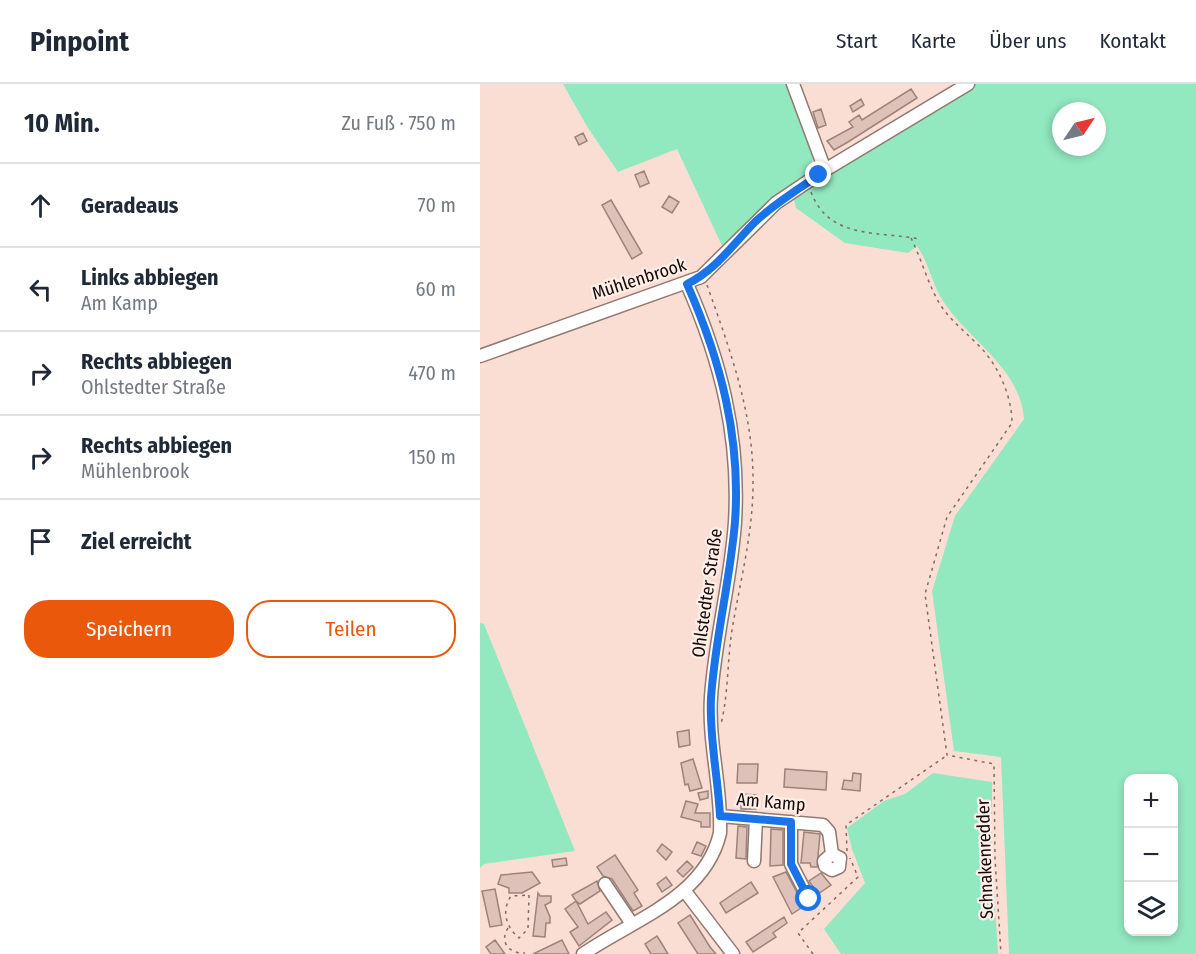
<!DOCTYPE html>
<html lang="de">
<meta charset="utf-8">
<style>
body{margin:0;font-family:"Fira Sans Condensed",sans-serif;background:#f6f6f7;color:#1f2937}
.controls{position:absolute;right:18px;bottom:18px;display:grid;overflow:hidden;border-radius:12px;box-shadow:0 3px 9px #0003}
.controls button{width:54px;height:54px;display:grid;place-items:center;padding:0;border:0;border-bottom:2px solid #e0e1e3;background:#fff;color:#1f2937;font:30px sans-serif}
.compass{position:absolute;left:572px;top:18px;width:54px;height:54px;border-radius:50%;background:#fff;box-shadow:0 3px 9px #0003;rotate:55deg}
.stop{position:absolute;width:18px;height:18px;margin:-14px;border:4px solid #1a73e8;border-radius:50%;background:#fff}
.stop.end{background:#1a73e8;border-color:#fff;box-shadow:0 2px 6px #0008}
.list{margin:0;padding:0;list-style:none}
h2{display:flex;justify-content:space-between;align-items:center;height:78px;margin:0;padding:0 24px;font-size:26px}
h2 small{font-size:20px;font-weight:400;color:#747a83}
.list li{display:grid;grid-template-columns:39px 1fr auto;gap:18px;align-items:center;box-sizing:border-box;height:84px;padding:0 24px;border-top:2px solid #e0e1e3}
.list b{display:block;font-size:22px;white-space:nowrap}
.list p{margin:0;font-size:20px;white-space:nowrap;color:#747a83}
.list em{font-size:20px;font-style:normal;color:#747a83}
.actions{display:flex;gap:12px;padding:18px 24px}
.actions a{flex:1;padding:14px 0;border:2px solid #ea580c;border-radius:24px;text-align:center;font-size:21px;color:#ea580c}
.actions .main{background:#ea580c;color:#fff}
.icon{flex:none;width:33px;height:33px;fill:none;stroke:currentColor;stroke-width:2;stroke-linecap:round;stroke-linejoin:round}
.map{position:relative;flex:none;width:716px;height:870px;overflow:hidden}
header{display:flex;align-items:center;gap:36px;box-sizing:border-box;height:84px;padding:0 30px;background:#fff;border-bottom:2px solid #e0e1e3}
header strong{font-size:28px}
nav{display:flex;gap:33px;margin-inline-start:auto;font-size:21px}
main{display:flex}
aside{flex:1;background:#fff}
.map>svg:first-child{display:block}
.green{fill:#92e8bf;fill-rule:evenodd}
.building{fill:#dec2b9;stroke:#9c837a;stroke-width:1.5}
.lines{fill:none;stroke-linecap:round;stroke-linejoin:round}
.minor-casing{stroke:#917870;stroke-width:15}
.path{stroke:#7d6c65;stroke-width:1.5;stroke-dasharray:3 4.5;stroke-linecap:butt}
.minor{stroke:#fff;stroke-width:12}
.route{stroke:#1a73e8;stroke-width:8}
.labels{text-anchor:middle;stroke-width:4.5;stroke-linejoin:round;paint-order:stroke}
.street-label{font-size:18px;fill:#140b08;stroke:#ffeee8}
</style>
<header>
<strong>Pinpoint</strong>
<nav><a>Start</a><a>Karte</a><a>Über uns</a><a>Kontakt</a></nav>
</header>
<main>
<aside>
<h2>10 Min.<small>Zu Fuß · 750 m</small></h2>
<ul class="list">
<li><svg class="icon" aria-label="ahead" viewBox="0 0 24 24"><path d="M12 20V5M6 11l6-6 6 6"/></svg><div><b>Geradeaus</b></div><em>70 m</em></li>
<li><svg class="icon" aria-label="left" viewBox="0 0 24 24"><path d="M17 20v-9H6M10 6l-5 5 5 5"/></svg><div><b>Links abbiegen</b><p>Am Kamp</p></div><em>60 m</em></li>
<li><svg class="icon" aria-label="right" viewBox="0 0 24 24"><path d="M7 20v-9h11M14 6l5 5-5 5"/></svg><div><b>Rechts abbiegen</b><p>Ohlstedter Straße</p></div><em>470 m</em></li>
<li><svg class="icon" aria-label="right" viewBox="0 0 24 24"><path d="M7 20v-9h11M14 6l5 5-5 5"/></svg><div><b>Rechts abbiegen</b><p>Mühlenbrook</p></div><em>150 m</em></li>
<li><svg class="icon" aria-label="arrive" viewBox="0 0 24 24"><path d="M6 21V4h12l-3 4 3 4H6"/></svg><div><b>Ziel erreicht</b></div></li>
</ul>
<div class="actions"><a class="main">Speichern</a><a>Teilen</a></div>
</aside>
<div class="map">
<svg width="716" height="870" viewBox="0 0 716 870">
<rect width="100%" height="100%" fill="#faded4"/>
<path class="green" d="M83 0H307L334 64 330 92 244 166 197 65 138 88 108 44Z
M491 0H716V870H529L521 673 474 667 452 507 475 432 544 335C540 283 489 257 463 217 452 200 449 179 437 162L428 169 365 159 316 124 313 112ZM581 27H617V63H581ZM648 694H694V848H648Z
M0 539 4 540 95 767 4 780 0 784Z
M453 689 512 698V774L518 870H361L344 845 385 799 372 765 367 744 404 717 425 710Z"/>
<path class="building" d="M431 5 437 14 368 58 354 66 351 62 347 57 373 43 369 38 379 31 382 36Z
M381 15 384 21 373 28 370 22Z
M341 25 346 41 338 44 333 28Z
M103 49 107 57 99 61 95 53Z
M164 87 169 99 160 103 155 91Z
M189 112 199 118 192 129 182 123Z
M131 116 162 169 152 175 122 121Z
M209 646 210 661 199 663 197 648Z
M213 675 222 704 210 707 208 700 205 701 201 679Z
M258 680H278L277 699H257Z
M305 685 347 688 346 706 304 703Z
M373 689 381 690 380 707 362 705 364 696 372 697Z
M228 707V714L220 716 218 709Z
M261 710 276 711V725H261Z
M206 717 218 720 215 729H230V743H221V738L201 733Z
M258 742 267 743 266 775 256 774Z
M291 745 303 746V781L290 782Z
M324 748 340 750 337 783H331L330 779H321Z
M217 758 226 762 221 772 212 769Z
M182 760 192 768 186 776 177 767Z
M135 771 158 806 154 809 162 822 153 827 132 795 123 792 117 783Z
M86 774 87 781 73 783 72 776Z
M207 777 213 783 203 793 197 787Z
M52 788 60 799 42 809H29V804L18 800 21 791Z
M306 788 324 822 312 830 293 793Z
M341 789 351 801 338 810 329 797Z
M186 793 192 801 182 808 177 800Z
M117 797 120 807 100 820 96 817 92 811Z
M271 798 278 809 246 829 240 819Z
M15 805 22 841 10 843 2 807Z
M58 809 60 812H71V818L65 821 70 833V839H66L65 853 53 852Z
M96 817 108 840 126 828 132 836 99 862 90 848 98 843 85 825Z
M210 831 230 863 236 870H218L198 839Z
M304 833 307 839 293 849 296 853 273 868 266 858Z
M177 852 182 860 188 870H171L165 860Z
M15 856 25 870H11L6 863Z
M82 856 89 870H53Z"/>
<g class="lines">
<g class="minor-casing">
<path id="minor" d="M313 0 345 86
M0 272 221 193 296 119 345 86 488 0
M240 732 343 741 349 748 352 770 360 774 359 783 352 786 345 782 344 777 352 770
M311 738V780L329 815
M274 777 276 735
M125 800 152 840
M204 806 253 870
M103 870C152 836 225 814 240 749 242 704 228 659 231 613 235 554 251 497 255 438 260 353 241 277 207 200"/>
</g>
<path class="path" d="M331 108C349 156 399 147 440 155
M431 154C441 174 447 197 458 217 469 236 486 248 501 264 519 283 532 313 532 339L467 433 445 510 467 671 514 680 515 774 521 870
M227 201C250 266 274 330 273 400 273 448 261 494 253 540 247 573 249 607 241 640
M367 767 366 741 466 672
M49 811 48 845 39 854C26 843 21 827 31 812Z
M28 844C19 858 29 870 45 869
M333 870 318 849 378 793 370 774"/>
<use href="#minor" class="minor"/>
</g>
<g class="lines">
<path class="route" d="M329 815 311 780V738L240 732C238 693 229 653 231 614 235 555 250 497 255 438 261 354 241 277 207 200 236 186 253 160 275 138 294 120 317 106 339 91"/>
</g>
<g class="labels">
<g class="street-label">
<text transform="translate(159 195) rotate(-18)" y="6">Mühlenbrook</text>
<text transform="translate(227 509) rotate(-82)" y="6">Ohlstedter Straße</text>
<text transform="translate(291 718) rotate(5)" y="6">Am Kamp</text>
<text transform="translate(505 775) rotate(-92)" y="6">Schnakenredder</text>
</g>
</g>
</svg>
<div class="controls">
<button>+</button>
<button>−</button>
<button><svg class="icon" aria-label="layers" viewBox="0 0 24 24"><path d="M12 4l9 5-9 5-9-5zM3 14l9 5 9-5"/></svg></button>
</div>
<svg class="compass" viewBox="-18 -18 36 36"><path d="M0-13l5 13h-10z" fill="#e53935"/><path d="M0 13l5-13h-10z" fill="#747a83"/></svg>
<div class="stop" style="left:329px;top:815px"></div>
<div class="stop end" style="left:339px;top:91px"></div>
</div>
</main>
